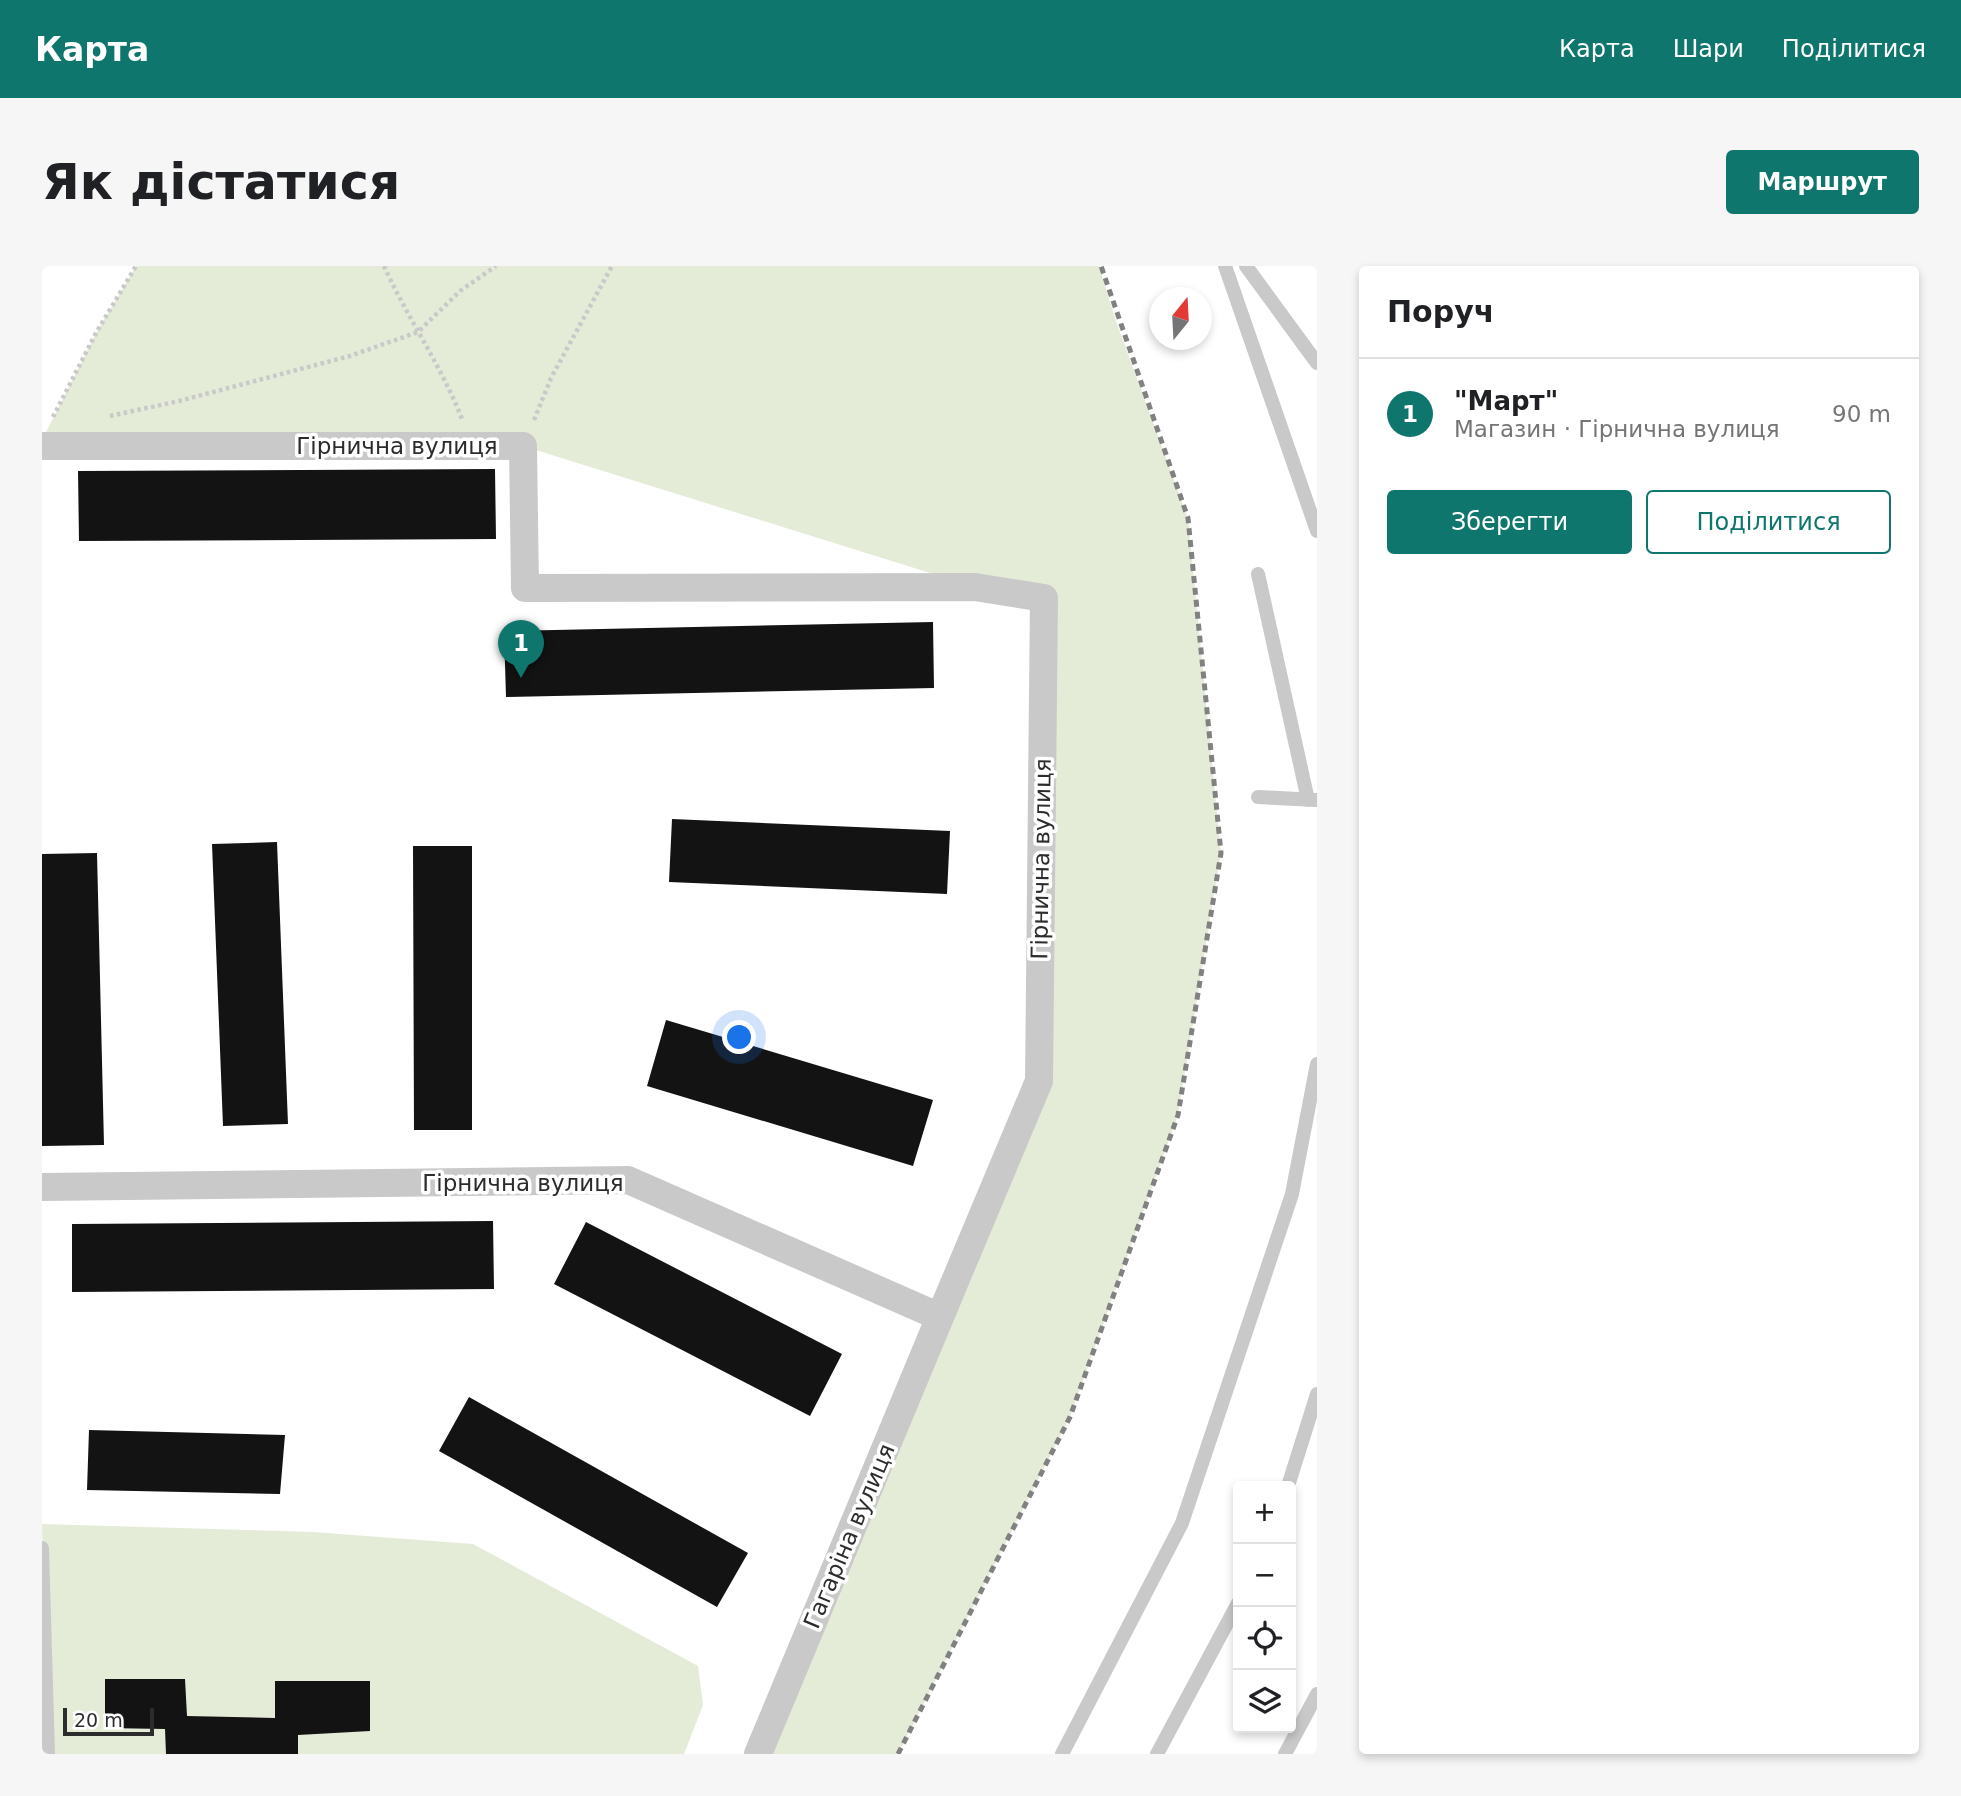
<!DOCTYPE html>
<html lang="uk">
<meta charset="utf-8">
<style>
body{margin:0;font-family:"DejaVu Sans",sans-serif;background:#f6f6f6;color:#202124}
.controls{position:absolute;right:21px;bottom:21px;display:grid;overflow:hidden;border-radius:7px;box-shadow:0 4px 10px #0003}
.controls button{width:63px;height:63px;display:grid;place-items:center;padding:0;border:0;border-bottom:2px solid #e0e0e0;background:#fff;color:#202124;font:35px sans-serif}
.compass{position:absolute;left:1107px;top:21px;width:63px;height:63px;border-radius:50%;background:#fff;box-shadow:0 4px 10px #0003;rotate:18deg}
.scale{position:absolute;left:21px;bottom:18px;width:91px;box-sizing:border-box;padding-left:7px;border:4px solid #2c2c2c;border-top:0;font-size:19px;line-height:24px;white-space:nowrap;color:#2c2c2c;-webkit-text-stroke:5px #fff;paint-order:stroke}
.you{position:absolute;left:698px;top:772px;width:24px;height:24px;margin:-18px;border:5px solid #fff;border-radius:50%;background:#1a73e8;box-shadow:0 0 0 10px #1a73e833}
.badge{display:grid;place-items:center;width:46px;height:46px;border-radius:50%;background:#0f766e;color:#fff;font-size:23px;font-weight:700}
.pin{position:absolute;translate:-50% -58px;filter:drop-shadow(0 2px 4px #0008)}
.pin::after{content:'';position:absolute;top:37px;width:24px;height:21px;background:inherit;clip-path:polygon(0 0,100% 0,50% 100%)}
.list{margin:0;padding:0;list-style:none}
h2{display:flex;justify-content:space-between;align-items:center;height:91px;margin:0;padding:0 28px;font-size:30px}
h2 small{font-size:23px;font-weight:400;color:#757577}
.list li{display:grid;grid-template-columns:46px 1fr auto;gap:21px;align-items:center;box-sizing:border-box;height:112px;padding:0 28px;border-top:2px solid #e0e0e0}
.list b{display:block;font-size:26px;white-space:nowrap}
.list p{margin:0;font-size:23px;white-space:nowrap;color:#757577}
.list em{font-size:23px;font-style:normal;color:#757577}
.actions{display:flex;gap:14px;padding:21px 28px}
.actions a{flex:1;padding:16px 0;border:2px solid #0f766e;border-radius:7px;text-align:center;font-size:24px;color:#0f766e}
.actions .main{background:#0f766e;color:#fff}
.icon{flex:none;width:38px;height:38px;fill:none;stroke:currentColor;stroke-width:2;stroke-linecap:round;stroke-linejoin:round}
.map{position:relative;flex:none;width:1275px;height:1488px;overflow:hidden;border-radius:7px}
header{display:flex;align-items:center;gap:42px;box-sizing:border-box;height:98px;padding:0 35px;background:#0f766e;color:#fff}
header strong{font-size:33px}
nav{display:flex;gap:38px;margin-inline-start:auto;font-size:24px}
.intro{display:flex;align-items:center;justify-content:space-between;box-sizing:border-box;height:168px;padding:0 42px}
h1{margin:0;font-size:49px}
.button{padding:18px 32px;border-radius:7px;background:#0f766e;color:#fff;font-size:24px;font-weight:700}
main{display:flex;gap:42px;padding:0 42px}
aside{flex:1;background:#fff;border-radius:7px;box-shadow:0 4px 10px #0003}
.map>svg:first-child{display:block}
.green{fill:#e4ecd8}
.building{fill:#131313}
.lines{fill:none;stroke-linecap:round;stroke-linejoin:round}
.path{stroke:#c9c9c9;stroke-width:4.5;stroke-dasharray:3.5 3.5;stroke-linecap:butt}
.service{stroke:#c9c9c9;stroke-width:14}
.minor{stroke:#c9c9c9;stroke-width:28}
.rail{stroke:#818181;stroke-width:5;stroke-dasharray:7 5;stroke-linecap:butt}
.labels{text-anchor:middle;stroke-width:7;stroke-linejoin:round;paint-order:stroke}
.street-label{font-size:23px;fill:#2c2c2c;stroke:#fff}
</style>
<header>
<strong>Карта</strong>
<nav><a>Карта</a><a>Шари</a><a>Поділитися</a></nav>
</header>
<div class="intro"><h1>Як дістатися</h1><a class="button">Маршрут</a></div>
<main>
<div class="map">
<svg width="1275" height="1488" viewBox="0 0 1275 1488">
<rect width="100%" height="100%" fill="#fff"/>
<path class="green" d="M94 0H1057L1074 55 1146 252 1179 587 1136 849 1028 1151 856 1488H716L997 815 1002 332 933 321 481 180 0 174 54 67Z
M0 1258 271 1266 431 1278 656 1400 661 1439 642 1488H6Z"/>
<path class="building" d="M453 203 454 273 37 275 36 205Z
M891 356 892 422 464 431 462 365Z
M630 553 908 565 905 628 627 616Z
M235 576 246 858 181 860 170 578Z
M371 580H430V864H372Z
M55 587 62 879 0 880V588Z
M624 754 891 834 871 900 605 820Z
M451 955 452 1023 30 1026V958Z
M544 956 800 1088 768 1150 512 1018Z
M427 1131 706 1287 675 1341 397 1185Z
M47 1164 243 1169 238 1228 45 1224Z
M63 1413H143L145 1450 233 1452V1415H328V1465L256 1469V1488H124L123 1463 63 1462Z"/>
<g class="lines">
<path class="path" d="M342 0C366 53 399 99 420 153
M68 150 137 135 308 90 376 66 418 25 454 0
M11 151 54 67 94 0
M492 154 509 112 570 0"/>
<path class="service" d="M1183 0 1275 265
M1204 0 1275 97
M1216 308 1266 534
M1216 531 1274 534
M1246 1220 1275 1128
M0 1282 6 1488
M1020 1488 1140 1257 1250 928 1275 798
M1115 1488 1196 1337
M1243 1488 1275 1428"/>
<path class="minor" d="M0 180H481L483 322 933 321 1002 332 997 815 898 1051 586 914 0 921
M716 1488 898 1051"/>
<path class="rail" d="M856 1488 1028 1151 1136 849 1179 587 1146 252 1059 0"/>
</g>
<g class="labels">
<g class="street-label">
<text x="355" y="188">Гірнична вулиця</text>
<text transform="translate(999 593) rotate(-89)" y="8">Гірнична вулиця</text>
<text x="481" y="925">Гірнична вулиця</text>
<text transform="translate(807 1270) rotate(-67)" y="8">Гагаріна вулиця</text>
</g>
</g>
</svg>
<div class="controls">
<button>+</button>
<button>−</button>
<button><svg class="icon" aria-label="locate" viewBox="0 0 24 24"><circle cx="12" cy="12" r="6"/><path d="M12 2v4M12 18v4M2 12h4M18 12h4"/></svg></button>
<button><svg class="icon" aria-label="layers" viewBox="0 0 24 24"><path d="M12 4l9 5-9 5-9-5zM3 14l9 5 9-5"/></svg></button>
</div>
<svg class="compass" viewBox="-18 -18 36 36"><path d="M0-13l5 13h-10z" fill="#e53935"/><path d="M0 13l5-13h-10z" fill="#757577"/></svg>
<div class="scale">20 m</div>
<div class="you"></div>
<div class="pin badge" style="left:479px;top:412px">1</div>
</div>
<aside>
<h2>Поруч<small></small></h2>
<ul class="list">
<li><span class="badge">1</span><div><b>&quot;Март&quot;</b><p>Магазин · Гірнична вулиця</p></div><em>90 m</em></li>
</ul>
<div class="actions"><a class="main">Зберегти</a><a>Поділитися</a></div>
</aside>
</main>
